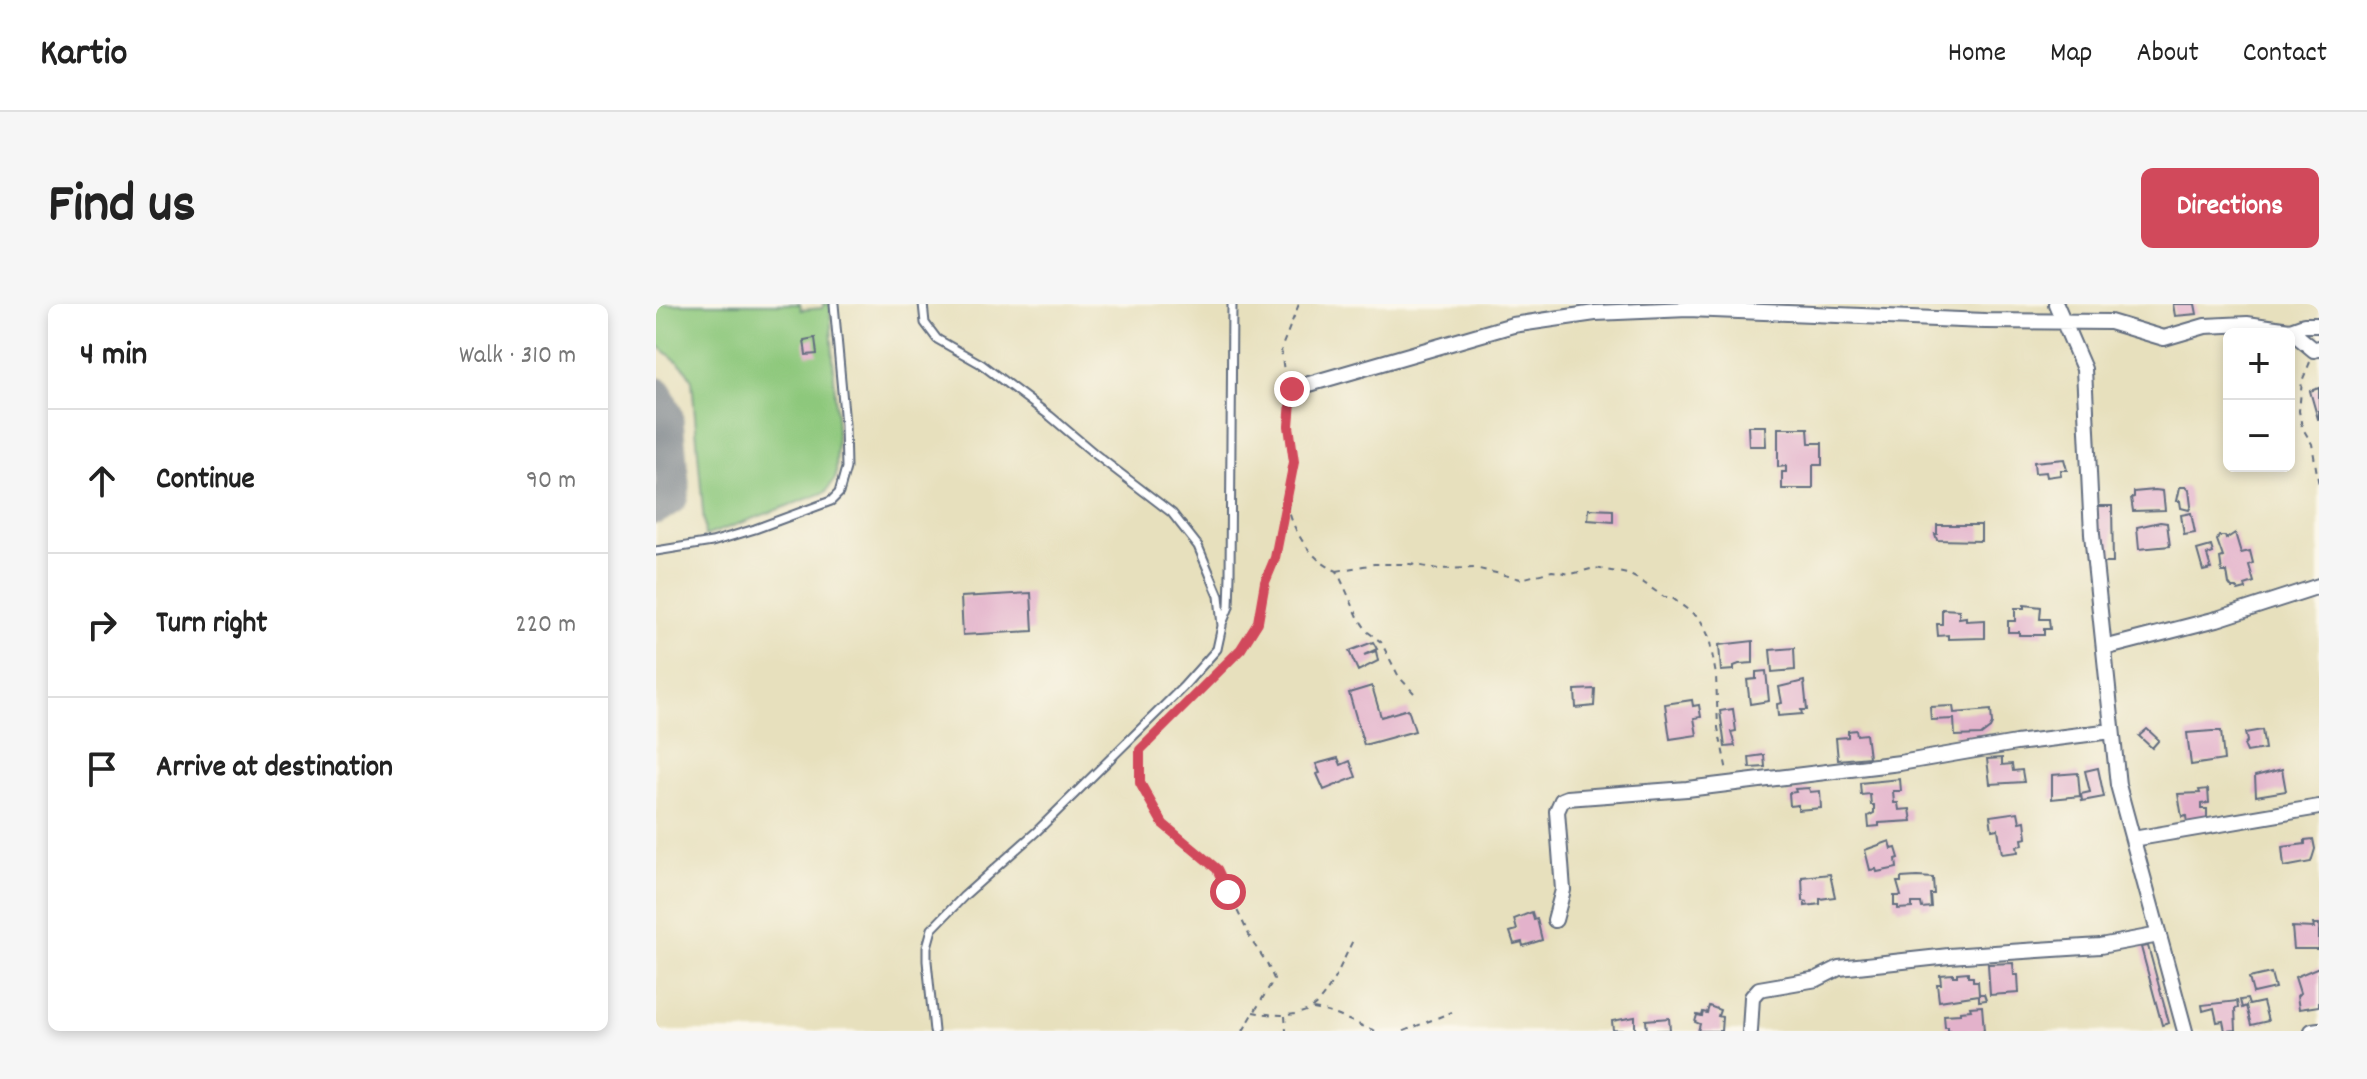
<!DOCTYPE html>
<meta charset="utf-8">
<style>
body{margin:0;font-family:Dekko,sans-serif;background:#f6f6f6;color:#222}
.controls{position:absolute;right:24px;top:24px;display:grid;overflow:hidden;border-radius:12px;box-shadow:0 4px 12px #0003}
.controls button{width:72px;height:72px;display:grid;place-items:center;padding:0;border:0;border-bottom:2px solid #e0e0e0;background:#fff;color:#222;font:40px sans-serif}
.stop{position:absolute;width:24px;height:24px;margin:-18px;border:6px solid #d1495b;border-radius:50%;background:#fff}
.stop.end{background:#d1495b;border-color:#fff;box-shadow:0 2px 8px #0008}
.list{margin:0;padding:0;list-style:none}
h2{display:flex;justify-content:space-between;align-items:center;height:104px;margin:0;padding:0 32px;font-size:34px}
h2 small{font-size:26px;font-weight:400;color:#767676}
.list li{display:grid;grid-template-columns:52px 1fr auto;gap:24px;align-items:center;box-sizing:border-box;height:144px;padding:0 32px;border-top:2px solid #e0e0e0}
.list b{display:block;font-size:30px;white-space:nowrap}
.list em{font-size:26px;font-style:normal;color:#767676}
.icon{flex:none;width:44px;height:44px;fill:none;stroke:currentColor;stroke-width:2;stroke-linecap:round;stroke-linejoin:round}
.map{position:relative;flex:none;width:1663px;height:727px;overflow:hidden;border-radius:12px}
header{display:flex;align-items:center;gap:48px;box-sizing:border-box;height:112px;padding:0 40px;background:#fff;border-bottom:2px solid #e0e0e0}
header strong{font-size:38px}
nav{display:flex;gap:44px;margin-inline-start:auto;font-size:28px}
.intro{display:flex;align-items:center;justify-content:space-between;box-sizing:border-box;height:192px;padding:0 48px}
h1{margin:0;font-size:56px}
.button{padding:20px 36px;border-radius:12px;background:#d1495b;color:#fff;font-size:28px;font-weight:700}
main{display:flex;gap:48px;padding:0 48px}
aside{flex:1;background:#fff;border-radius:12px;box-shadow:0 4px 12px #0003}
.map>svg:first-child{display:block}
.green{fill:#8dc87c;stroke:#547c6d;stroke-width:2}
.lines{fill:none;stroke-linecap:round;stroke-linejoin:round}
.taxiway{stroke:#81888e;stroke-width:34}
.building{fill:#e3b2cb}
.service-casing{stroke:#626d7f;stroke-width:11}
.minor-casing{stroke:#626d7f;stroke-width:18}
.path{stroke:#626d7f;stroke-width:2;stroke-dasharray:6 6;stroke-linecap:butt}
.service{stroke:#fff;stroke-width:7}
.minor{stroke:#fff;stroke-width:14}
.route{stroke:#d1495b;stroke-width:10}
</style>
<header>
<strong>Kartio</strong>
<nav><a>Home</a><a>Map</a><a>About</a><a>Contact</a></nav>
</header>
<div class="intro"><h1>Find us</h1><a class="button">Directions</a></div>
<main>
<aside>
<h2>4 min<small>Walk · 310 m</small></h2>
<ul class="list">
<li><svg class="icon" aria-label="ahead" viewBox="0 0 24 24"><path d="M12 20V5M6 11l6-6 6 6"/></svg><div><b>Continue</b></div><em>90 m</em></li>
<li><svg class="icon" aria-label="right" viewBox="0 0 24 24"><path d="M7 20v-9h11M14 6l5 5-5 5"/></svg><div><b>Turn right</b></div><em>220 m</em></li>
<li><svg class="icon" aria-label="arrive" viewBox="0 0 24 24"><path d="M6 21V4h12l-3 4 3 4H6"/></svg><div><b>Arrive at destination</b></div></li>
</ul>
</aside>
<div class="map">
<svg width="1663" height="727" viewBox="0 0 1663 727">
<rect width="100%" height="100%" fill="#fbf7ec"/>
<filter id="ink" filterUnits="userSpaceOnUse"><feTurbulence type="fractalNoise" baseFrequency=".0125" numOctaves="2"/><feDisplacementMap in="SourceGraphic" scale="16" xChannelSelector="R" yChannelSelector="G"/><feConvolveMatrix kernelMatrix="1 2 1 2 8 2 1 2 1" color-interpolation-filters="sRGB"/></filter>
<filter id="wash" filterUnits="userSpaceOnUse"><feTurbulence type="fractalNoise" baseFrequency=".006" numOctaves="4" result="noise"/><feDisplacementMap in="SourceGraphic" scale="32" xChannelSelector="R" yChannelSelector="G"/><feGaussianBlur stdDeviation="1.8" result="paint"/><feColorMatrix in="noise" values="0 0 0 0 0 0 0 0 0 0 0 0 0 0 0 0 0 1.4 0 .05"/><feComposite in="paint" operator="in"/></filter>
<g filter="url(#wash)">
<rect width="100%" height="100%" fill="#e7e0bd"/>
<path class="green" d="M0 0H144L145 6 167 4V0H174L181 127 180 173 170 188 49 232 36 76 28 63 0 40Z"/>
<g class="lines">
<path class="taxiway" d="M0 90 10 111 17 184 15 193 0 203"/>
</g>
<g id="blocks">
<path class="building" d="M1517 0H1539L1541 10 1519 12Z
M159 34 161 50 150 51 148 36Z
M1663 84V115H1662L1654 87Z
M1092 122H1109L1110 142H1093Z
M1122 124H1152L1153 139H1166V161H1157V185H1126V168H1130V162L1122 163Z
M1408 155 1411 166H1404L1405 171 1391 173 1390 168 1379 169 1378 158Z
M1524 183H1530L1533 186 1535 202 1533 206 1525 204 1524 197H1521Z
M1499 186 1507 187 1509 206 1477 207 1475 194 1478 193V188Z
M1441 202H1456L1457 259H1443Z
M933 205 957 206V218L932 216Z
M1535 209 1539 229 1528 231 1525 211Z
M1504 218 1511 219 1514 242 1483 245 1481 223Z
M1281 221H1325V237L1281 236 1279 230H1281Z
M1579 229 1585 249 1594 247 1597 259 1593 261 1598 278 1589 281 1590 285 1582 287 1581 284H1576L1573 280 1571 268H1566L1564 254 1567 253 1561 236 1563 232H1569L1570 235Z
M1555 242 1557 249 1551 251 1555 265 1547 267 1541 246Z
M375 289 377 327 307 331 305 293Z
M1368 301 1385 303 1384 315H1393L1394 325H1388V331H1363V328H1352V317H1359V304H1368Z
M1286 305 1303 306V314L1310 313V317L1329 316V334L1292 335V331L1282 332 1281 320H1286Z
M1097 337V359L1083 360 1078 362V366L1065 367 1063 341Z
M717 338 721 345 708 351 720 347 722 357 702 367 693 347Z
M1138 344 1139 366 1116 368 1114 346Z
M1110 367 1113 397 1094 400 1091 376 1100 375V368Z
M1148 377 1151 406H1145L1146 410 1122 412 1121 400 1126 399 1123 383Z
M716 382 725 413 752 405 759 427 708 441 693 389Z
M939 385 938 402 920 404 919 386Z
M1036 396 1037 402 1043 401 1045 413 1038 414 1041 431 1014 435 1009 400Z
M1297 402 1298 409 1335 406 1336 420 1334 424 1325 431 1299 432 1298 415 1275 416 1274 403Z
M1077 405 1080 427 1075 428 1079 442 1069 443 1064 407Z
M1491 425 1503 436 1496 444 1483 432Z
M1200 426 1201 431 1210 430 1213 453 1182 456 1180 434 1192 433V427Z
M1606 426 1609 445 1591 448 1588 441 1591 437 1589 429Z
M1556 427H1565L1568 456 1535 461 1531 429Z
M1108 451 1109 463 1094 464 1093 453Z
M682 454 685 461 694 457 700 473 668 486 661 470 664 469 660 460Z
M1346 454V461L1356 460 1357 467 1366 466 1368 478 1334 480 1331 455Z
M1442 464 1448 493 1426 497 1425 490 1434 488 1429 467Z
M1626 465 1630 487 1600 492 1599 472Z
M1422 469 1424 492 1396 495V471Z
M1244 475 1245 487H1237L1238 499H1242L1243 506 1254 505 1256 517 1223 519V522L1213 523 1212 512 1218 509V501H1215L1214 490 1205 491 1204 479Z
M1153 484 1154 488 1164 487 1165 504 1142 506V501L1134 502 1133 489 1140 488 1139 485Z
M1552 485 1553 499 1545 500V505H1551V517L1531 519 1530 512 1526 513 1522 490 1544 489 1543 486Z
M1362 508 1364 518 1369 517 1371 534 1366 535 1367 541 1361 542 1362 548 1346 550 1342 525 1336 526 1334 512Z
M1657 535 1659 545 1655 558 1628 563 1626 543 1649 540V536Z
M1234 537 1236 545 1240 544 1243 554 1240 555 1241 564 1221 568 1220 565 1214 566 1209 546Z
M1174 570 1179 593 1164 595V600L1149 602V598H1152L1147 597 1146 573Z
M1261 573 1277 574 1278 590H1274L1275 603 1266 604 1265 599H1256V604L1242 605V602H1238V592H1245L1241 578H1245V574Z
M876 608 878 616 881 615 886 636 867 642 866 638 858 640 854 628 861 626 858 615Z
M1657 620H1663V645H1638L1636 623 1658 624Z
M1492 642 1513 719 1506 721 1485 643Z
M1357 659 1358 671H1362L1363 689 1334 691 1332 660Z
M1663 663V702L1643 705 1641 692 1644 689 1639 673Z
M1312 668V673H1317V677H1322L1323 690H1328L1330 696 1323 697V691L1283 697 1281 680H1285L1284 671 1297 670V672H1301V669Z
M1615 669 1619 684 1597 689 1593 674Z
M1591 695 1593 701 1607 698 1612 717 1595 721 1590 702 1586 704 1584 696Z
M1581 697 1582 704 1579 705 1580 726 1569 727 1567 717 1561 718 1558 704 1547 707 1546 701Z
M1053 702 1064 706 1062 712 1066 713 1065 727H1042L1044 720 1039 718 1041 711 1046 712 1047 708 1051 709Z
M1326 702 1328 727H1292V723H1289L1288 711 1304 710V707L1315 706 1314 703Z
M979 713V727L957 726 956 717Z
M1013 714 1014 726 991 727 990 716Z"/>
</g>
</g>
<g filter="url(#ink)">
<use href="#blocks" fill-opacity="0" stroke="#626d7f" stroke-width="2"/>
<g class="lines">
<g class="service-casing">
<path id="service" d="M267 0 269 19 281 35 325 60 394 112 439 150 516 209 542 242 563 292 566 322 561 345 527 383 381 527 308 592 276 625 271 643V657L278 727
M0 247 56 238 99 225 175 197 183 189 190 164 189 120 178 0
M566 320 573 303 574 272 576 0"/>
</g>
<g class="minor-casing">
<path id="minor" d="M1400 0 1428 65 1436 230 1462 481 1529 727
M1634 26 1648 21H1663
M636 85 857 21 939 9 1032 5 1329 17 1454 18 1508 34 1549 22 1591 20 1634 26 1658 46 1663 44
M1448 344 1561 315 1663 282
M1477 535 1663 503
M899 616 907 586 901 507 906 496 911 494 1031 485 1244 459 1360 439 1456 427
M1094 727 1096 693 1103 685 1161 675 1183 664 1293 652 1444 642 1503 631
M1656 727 1663 726"/>
</g>
<path class="path" d="M1654 58 1646 77 1643 107 1646 123 1656 140 1663 182
M629 75 625 45 643 0
M631 199C636 226 654 256 681 267L703 315 712 328 725 338 743 373 758 389
M681 267 718 260H754L782 265 819 264 865 275 896 267 915 270 939 264 972 270 982 275 1008 293H1015L1044 315 1053 333 1060 371 1062 424 1071 467
M657 705C680 708 698 720 720 727
M597 708C615 711 638 714 654 705 672 695 689 652 698 634
M629 712 630 727
M587 727 618 675 611 659 597 639 561 565 507 520 484 479V446L585 345 602 318 609 278 619 254 638 158 633 122 635 99
M748 727 796 708"/>
<use href="#service" class="service"/>
<use href="#minor" class="minor"/>
</g>
</g>
<g class="lines" filter="url(#ink)">
<path class="route" d="M572 588 561 565 507 520 484 479V446L585 345 602 318 609 278 619 254 638 158 633 122 636 85"/>
</g>
</svg>
<div class="controls">
<button>+</button>
<button>−</button>
</div>
<div class="stop" style="left:572px;top:588px"></div>
<div class="stop end" style="left:636px;top:85px"></div>
</div>
</main>
